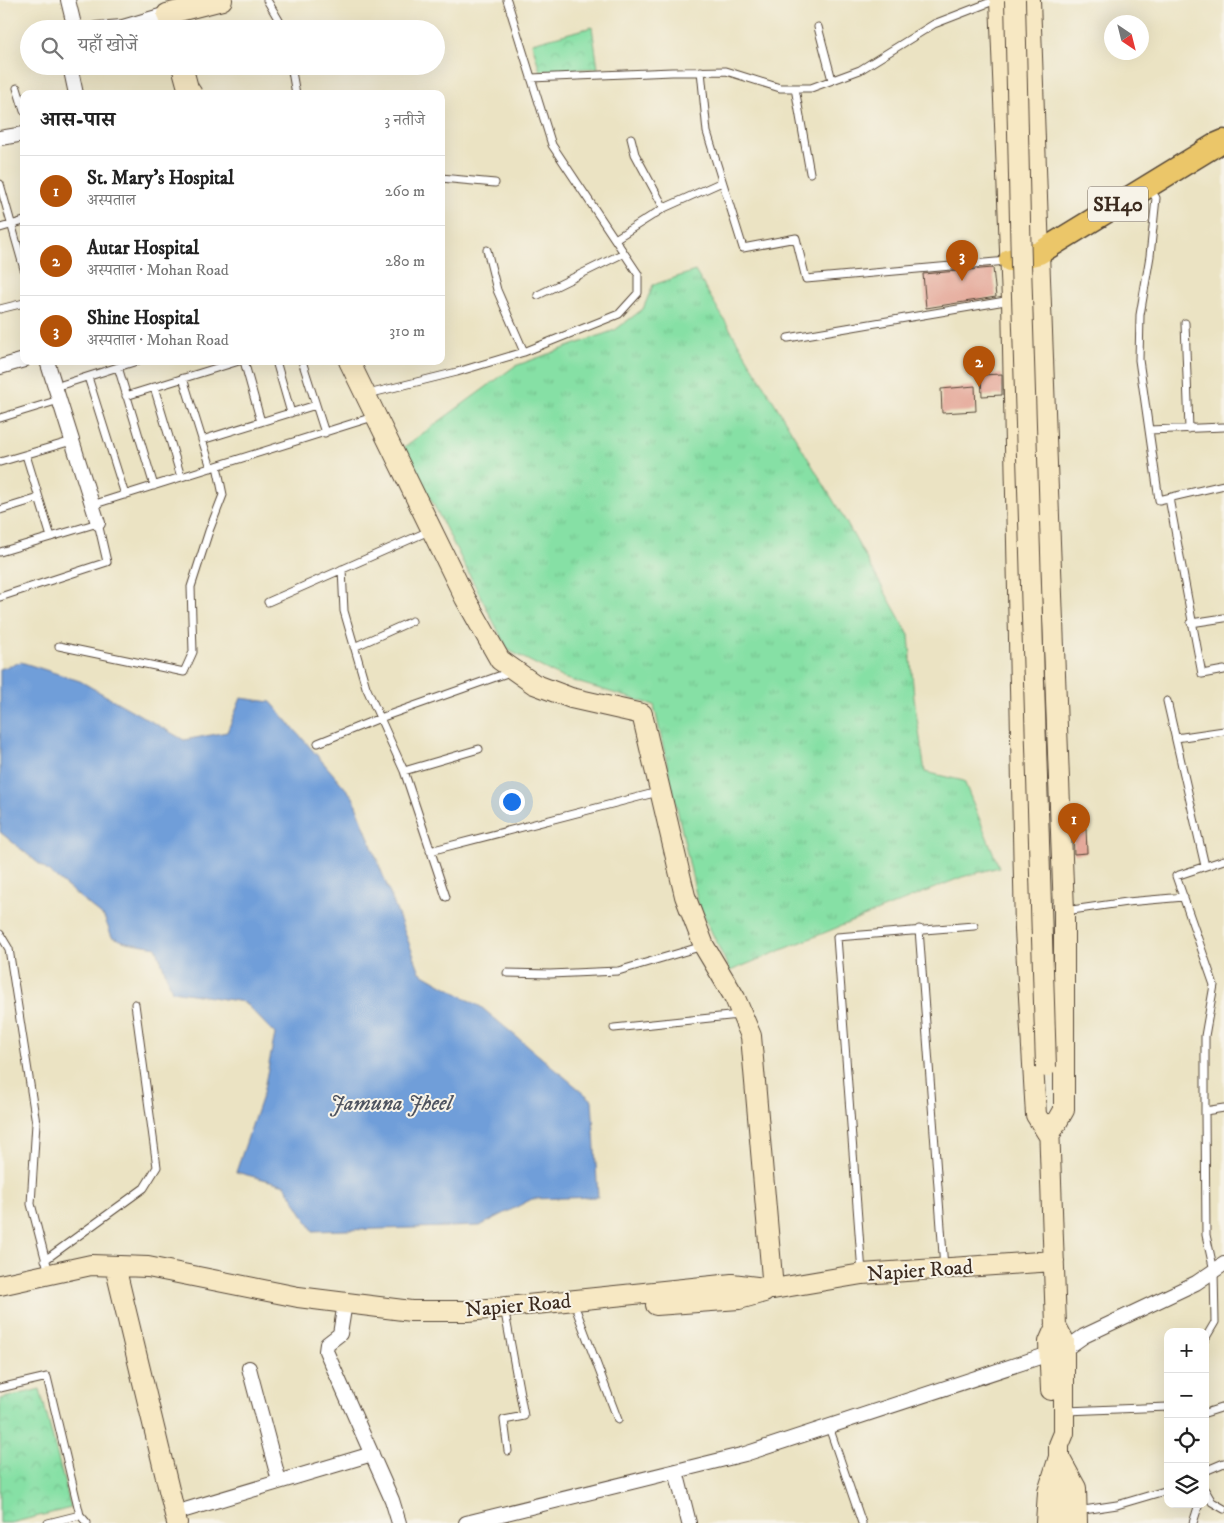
<!DOCTYPE html>
<html lang="hi">
<meta charset="utf-8">
<style>
body{margin:0;font-family:"IM FELL DW Pica","Noto Serif Devanagari",serif;background:#f2f2f2;color:#222}
.controls{position:absolute;right:15px;bottom:15px;display:grid;overflow:hidden;border-radius:10px;box-shadow:0 5px 20px #0002}
.controls button{width:45px;height:45px;display:grid;place-items:center;padding:0;border:0;border-bottom:1px solid #e0e0e0;background:#fff;color:#222;font:25px sans-serif}
.compass{position:absolute;left:1104px;top:15px;width:45px;height:45px;border-radius:50%;background:#fff;box-shadow:0 5px 20px #0002;rotate:145deg}
.you{position:absolute;left:511px;top:801px;width:18px;height:18px;margin:-12px;border:4px solid #fff;border-radius:50%;background:#1a73e8;box-shadow:0 0 0 8px #1a73e833}
.badge{display:grid;place-items:center;width:32px;height:32px;border-radius:50%;background:#b45309;color:#fff;font-size:16px;font-weight:700}
.pin{position:absolute;translate:-50% -41px;filter:drop-shadow(0 1px 2px #0008)}
.pin::after{content:'';position:absolute;top:26px;width:18px;height:15px;background:inherit;clip-path:polygon(0 0,100% 0,50% 100%)}
.list{margin:0;padding:0;list-style:none}
h2{display:flex;justify-content:space-between;align-items:center;height:65px;margin:0;padding:0 20px;font-size:21px}
h2 small{font-size:16px;font-weight:400;color:#767676}
.list li{display:grid;grid-template-columns:32px 1fr auto;gap:15px;align-items:center;box-sizing:border-box;height:70px;padding:0 20px;border-top:1px solid #e0e0e0}
.list b{display:block;font-size:19px;white-space:nowrap}
.list p{margin:0;font-size:16px;white-space:nowrap;color:#767676}
.list em{font-size:16px;font-style:normal;color:#767676}
.icon{flex:none;width:28px;height:28px;fill:none;stroke:currentColor;stroke-width:2;stroke-linecap:round;stroke-linejoin:round}
.map{position:relative;flex:none;width:1224px;height:1523px;overflow:hidden}
.search{position:absolute;background:#fff;box-shadow:0 5px 20px #0002;left:20px;top:20px;width:425px;height:55px;display:flex;align-items:center;gap:12px;box-sizing:border-box;padding:0 18px;border-radius:28px;color:#767676;font-size:19px}
.panel{position:absolute;background:#fff;box-shadow:0 5px 20px #0002;left:20px;top:90px;width:425px;height:275px;border-radius:10px}
.map>svg:first-child{display:block}
.grass{fill:url(#grass-tufts);stroke:#608562}
.park{fill:url(#park-crowns);stroke:#608562}
.water{fill:#709ed9;stroke:#56647c}
.building{fill:#e5a99a}
.lines{fill:none;stroke-linecap:round;stroke-linejoin:round}
.lane-casing{stroke:#554637;stroke-width:9}
.street-casing{stroke:#554637;stroke-width:16}
.secondary-casing{stroke:#554637;stroke-width:22}
.primary-casing{stroke:#554637;stroke-width:25}
.lane{stroke:#fff;stroke-width:7}
.street{stroke:#fff;stroke-width:14}
.secondary{stroke:#f7e8c3;stroke-width:20}
.primary{stroke:#ebc669;stroke-width:22}
.secondary-bridge-casing{stroke:#554637;stroke-width:22;stroke-linecap:butt}
.secondary-bridge{stroke:#f7e8c3;stroke-width:20}
.labels{text-anchor:middle;stroke-width:4;stroke-linejoin:round;paint-order:stroke}
.shield{fill:#f7f3e8;stroke:#73665b;stroke-width:1}
.shield-label{font-size:20px;font-weight:bold;fill:#3b2a1e}
.street-label{font-size:21px;fill:#3b2a1e;stroke:#f7f3e8}
.water-label{font-size:22px;font-style:italic;fill:#4e535f;stroke:#f7f3e8}
</style>
<div class="map">
<svg width="1224" height="1523" viewBox="0 0 1224 1523">
<defs>
<pattern id="grass-tufts" width="24" height="20" patternUnits="userSpaceOnUse" patternTransform="scale(1.25)"><rect width="24" height="20" fill="#86e0a5"/><path d="M3 7l-1-3M5 7V3M7 7l1-3M15 17l-1-3M17 17v-4M19 17l1-3" fill="none" stroke="#75c08e"/></pattern>
<pattern id="park-crowns" width="20" height="18" patternUnits="userSpaceOnUse" patternTransform="scale(1.25)"><rect width="20" height="18" fill="#86e0a5"/><path d="M2 6a3 3 0 1 1 6 0M12 15a3 3 0 1 1 6 0" fill="none" stroke="#75c08e"/></pattern>
</defs>
<rect width="100%" height="100%" fill="#f7f3e8"/>
<filter id="ink" filterUnits="userSpaceOnUse"><feTurbulence type="fractalNoise" baseFrequency=".02" numOctaves="2"/><feDisplacementMap in="SourceGraphic" scale="10" xChannelSelector="R" yChannelSelector="G"/><feConvolveMatrix kernelMatrix="1 2 1 2 8 2 1 2 1" color-interpolation-filters="sRGB"/></filter>
<filter id="wash" filterUnits="userSpaceOnUse"><feTurbulence type="fractalNoise" baseFrequency=".0096" numOctaves="4" result="noise"/><feDisplacementMap in="SourceGraphic" scale="20" xChannelSelector="R" yChannelSelector="G"/><feGaussianBlur stdDeviation="1.12" result="paint"/><feColorMatrix in="noise" values="0 0 0 0 0 0 0 0 0 0 0 0 0 0 0 0 0 1.4 0 .05"/><feComposite in="paint" operator="in"/></filter>
<g filter="url(#wash)">
<rect width="100%" height="100%" fill="#ebe3c3"/>
<path class="grass" d="M695 271 842 515 909 635 914 698 925 772 964 781 999 867 962 877 730 971 698 903 654 705 563 678 508 650 404 447 515 366 615 330 643 309 653 285Z"/>
<path class="park" d="M592 27 598 68 540 71 532 43Z
M40 1389 71 1508 11 1523H0V1399Z"/>
<path class="water" d="M21 662 80 681 184 740 227 732 241 698 271 702 353 797 420 972 481 1007 592 1100 598 1197 532 1199 480 1226 313 1231 285 1185 236 1172 263 1093 275 1034 244 1002 172 991 156 947 126 942 112 937 104 917 0 832V669Z"/>
<g id="blocks">
<path class="building" d="M993 268 996 297 926 308 923 274Z
M1002 374V395L982 396 981 375Z
M975 386 976 411 942 413 941 389Z
M1086 828 1087 853 1074 854 1073 829Z"/>
</g>
</g>
<g filter="url(#ink)">
<use href="#blocks" fill-opacity="0" stroke="#554637" stroke-width="1"/>
<g class="lines">
<g class="lane-casing">
<path id="lane" d="M267 0 284 29
M818 27 832 80
M291 66 296 94
M701 71 707 132 743 248 796 238 806 279 1007 261
M531 78 672 72 726 71 780 88H811L860 70 934 24 996 0
M17 88 24 111
M795 88 810 173
M631 138 635 154 664 208
M441 178 495 183
M0 184 24 269
M1150 189 1156 198 1150 256 1140 315 1139 360 1159 500 1224 485
M0 228 24 221
M615 239 664 208 722 182
M487 250 497 290 524 352
M538 295 624 253
M0 309 24 303
M1185 323 1189 429
M788 338 1011 300
M244 361 261 422
M276 361 291 413
M302 361 325 433
M118 367 154 486
M88 377 125 495
M183 378 211 468
M55 387 137 361
M154 387 181 477
M368 394 457 372 524 352 619 314 638 293V274L552 145 507 0
M126 396 239 361
M0 418 59 400
M1149 430 1224 427
M202 440 316 405
M26 455 51 537
M0 462 72 441
M1169 498 1202 674 1224 670
M92 505 373 417
M0 510 39 498
M0 552 98 523 107 562 0 597
M342 569 344 611 366 687 404 771 446 897
M268 602 429 531
M1191 623 1224 618
M59 646 184 672 193 652 191 587 209 531 223 495 217 466
M354 647 412 621
M1167 701 1205 866
M1176 738 1224 731
M318 743 380 718 510 672
M404 771 479 749
M430 851 658 792
M1065 911 1127 902 1184 897
M919 929 944 1268
M0 934 9 949 36 1123 31 1204 49 1273
M507 973 550 974 618 971 703 946
M614 1028 739 1015
M1205 1111 1224 1108
M45 1260 144 1188 157 1167 135 1004
M862 1273 837 937 974 926
M577 1312 618 1420
M506 1318 524 1416 504 1420 508 1451
M1205 1339 1215 1322 1214 1271 1206 1235 1205 1111V1036L1214 985 1176 876 1224 860
M0 1388 47 1377 80 1515 48 1523
M1066 1411 1168 1407
M1205 1413 1224 1407
M829 1427 862 1523
M1205 1471 1224 1463
M1205 1490 1212 1502 1224 1509
M1077 1511 1117 1505 1168 1490
M80 1515 87 1523
M1193 1523 1199 1504"/>
</g>
<g class="street-casing">
<path id="street" d="M68 0 75 29
M96 29 123 27 167 14
M70 66 76 94
M0 138 24 134
M47 361 98 523
M0 367 24 360
M345 1303 340 1334 327 1344 326 1351 392 1500 399 1523
M1064 1350 1084 1336 1196 1283 1224 1264
M249 1368 279 1481
M676 1471 689 1523
M175 1513 372 1454
M466 1523 745 1454 1049 1354"/>
</g>
<g class="secondary-casing">
<path id="secondary" d="M1000 0 1012 300 1025 930 1036 1115 1049 1136 1064 1110V911L1039 253 1030 0
M172 29 167 14 222 0
M182 66 188 88 192 94
M349 361 465 598 500 660 534 684 571 698 642 714 685 896 704 946 735 998 751 1036 773 1289
M115 1266 177 1523
M0 1285 91 1265 148 1267 298 1297 411 1311H468L732 1284 773 1289 862 1274 1054 1261
M656 1305 739 1299 764 1292
M1051 1390 1049 1342 1056 1326
M1059 1457 1076 1488 1077 1523
M1060 1490V1523
M1046 1523 1048 1492 1059 1457V1445L1064 1433V1341L1056 1326 1049 1124"/>
</g>
<g class="primary-casing">
<path id="primary" d="M1010 260 1039 253 1217 144 1224 141"/>
</g>
<use href="#lane" class="lane"/>
<use href="#street" class="street"/>
<use href="#secondary" class="secondary"/>
<use href="#primary" class="primary"/>
<g class="secondary-bridge-casing">
<path id="secondary-bridge" d="M1015 0 1021 264 1046 1067"/>
</g>
<use href="#secondary-bridge" class="secondary-bridge"/>
</g>
</g>
<g class="labels">
<rect class="shield" x="1088" y="186.5" width="60" height="35" rx="4"/>
<g class="shield-label">
<text x="1118" y="211">SH40</text>
</g>
<g class="street-label">
<text transform="translate(920 1270) rotate(-4)" y="7">Napier Road</text>
<text transform="translate(518 1305) rotate(-5)" y="7">Napier Road</text>
</g>
<g class="water-label">
<text x="391" y="1110">Jamuna Jheel</text>
</g>
</g>
</svg>
<div class="controls">
<button>+</button>
<button>−</button>
<button><svg class="icon" aria-label="locate" viewBox="0 0 24 24"><circle cx="12" cy="12" r="6"/><path d="M12 2v4M12 18v4M2 12h4M18 12h4"/></svg></button>
<button><svg class="icon" aria-label="layers" viewBox="0 0 24 24"><path d="M12 4l9 5-9 5-9-5zM3 14l9 5 9-5"/></svg></button>
</div>
<svg class="compass" viewBox="-18 -18 36 36"><path d="M0-13l5 13h-10z" fill="#e53935"/><path d="M0 13l5-13h-10z" fill="#767676"/></svg>
<div class="you"></div>
<div class="pin badge" style="left:1074px;top:844px">1</div>
<div class="pin badge" style="left:979px;top:387px">2</div>
<div class="pin badge" style="left:962px;top:281px">3</div>
<div class="search"><svg class="icon" aria-label="search" viewBox="0 0 24 24"><circle cx="10" cy="10" r="6"/><path d="M15 15l6 6"/></svg>यहाँ खोजें</div>
<section class="panel">
<h2>आस-पास<small>3 नतीजे</small></h2>
<ul class="list">
<li><span class="badge">1</span><div><b>St. Mary's Hospital</b><p>अस्पताल</p></div><em>260 m</em></li>
<li><span class="badge">2</span><div><b>Autar Hospital</b><p>अस्पताल · Mohan Road</p></div><em>280 m</em></li>
<li><span class="badge">3</span><div><b>Shine Hospital</b><p>अस्पताल · Mohan Road</p></div><em>310 m</em></li>
</ul>
</section>
</div>
